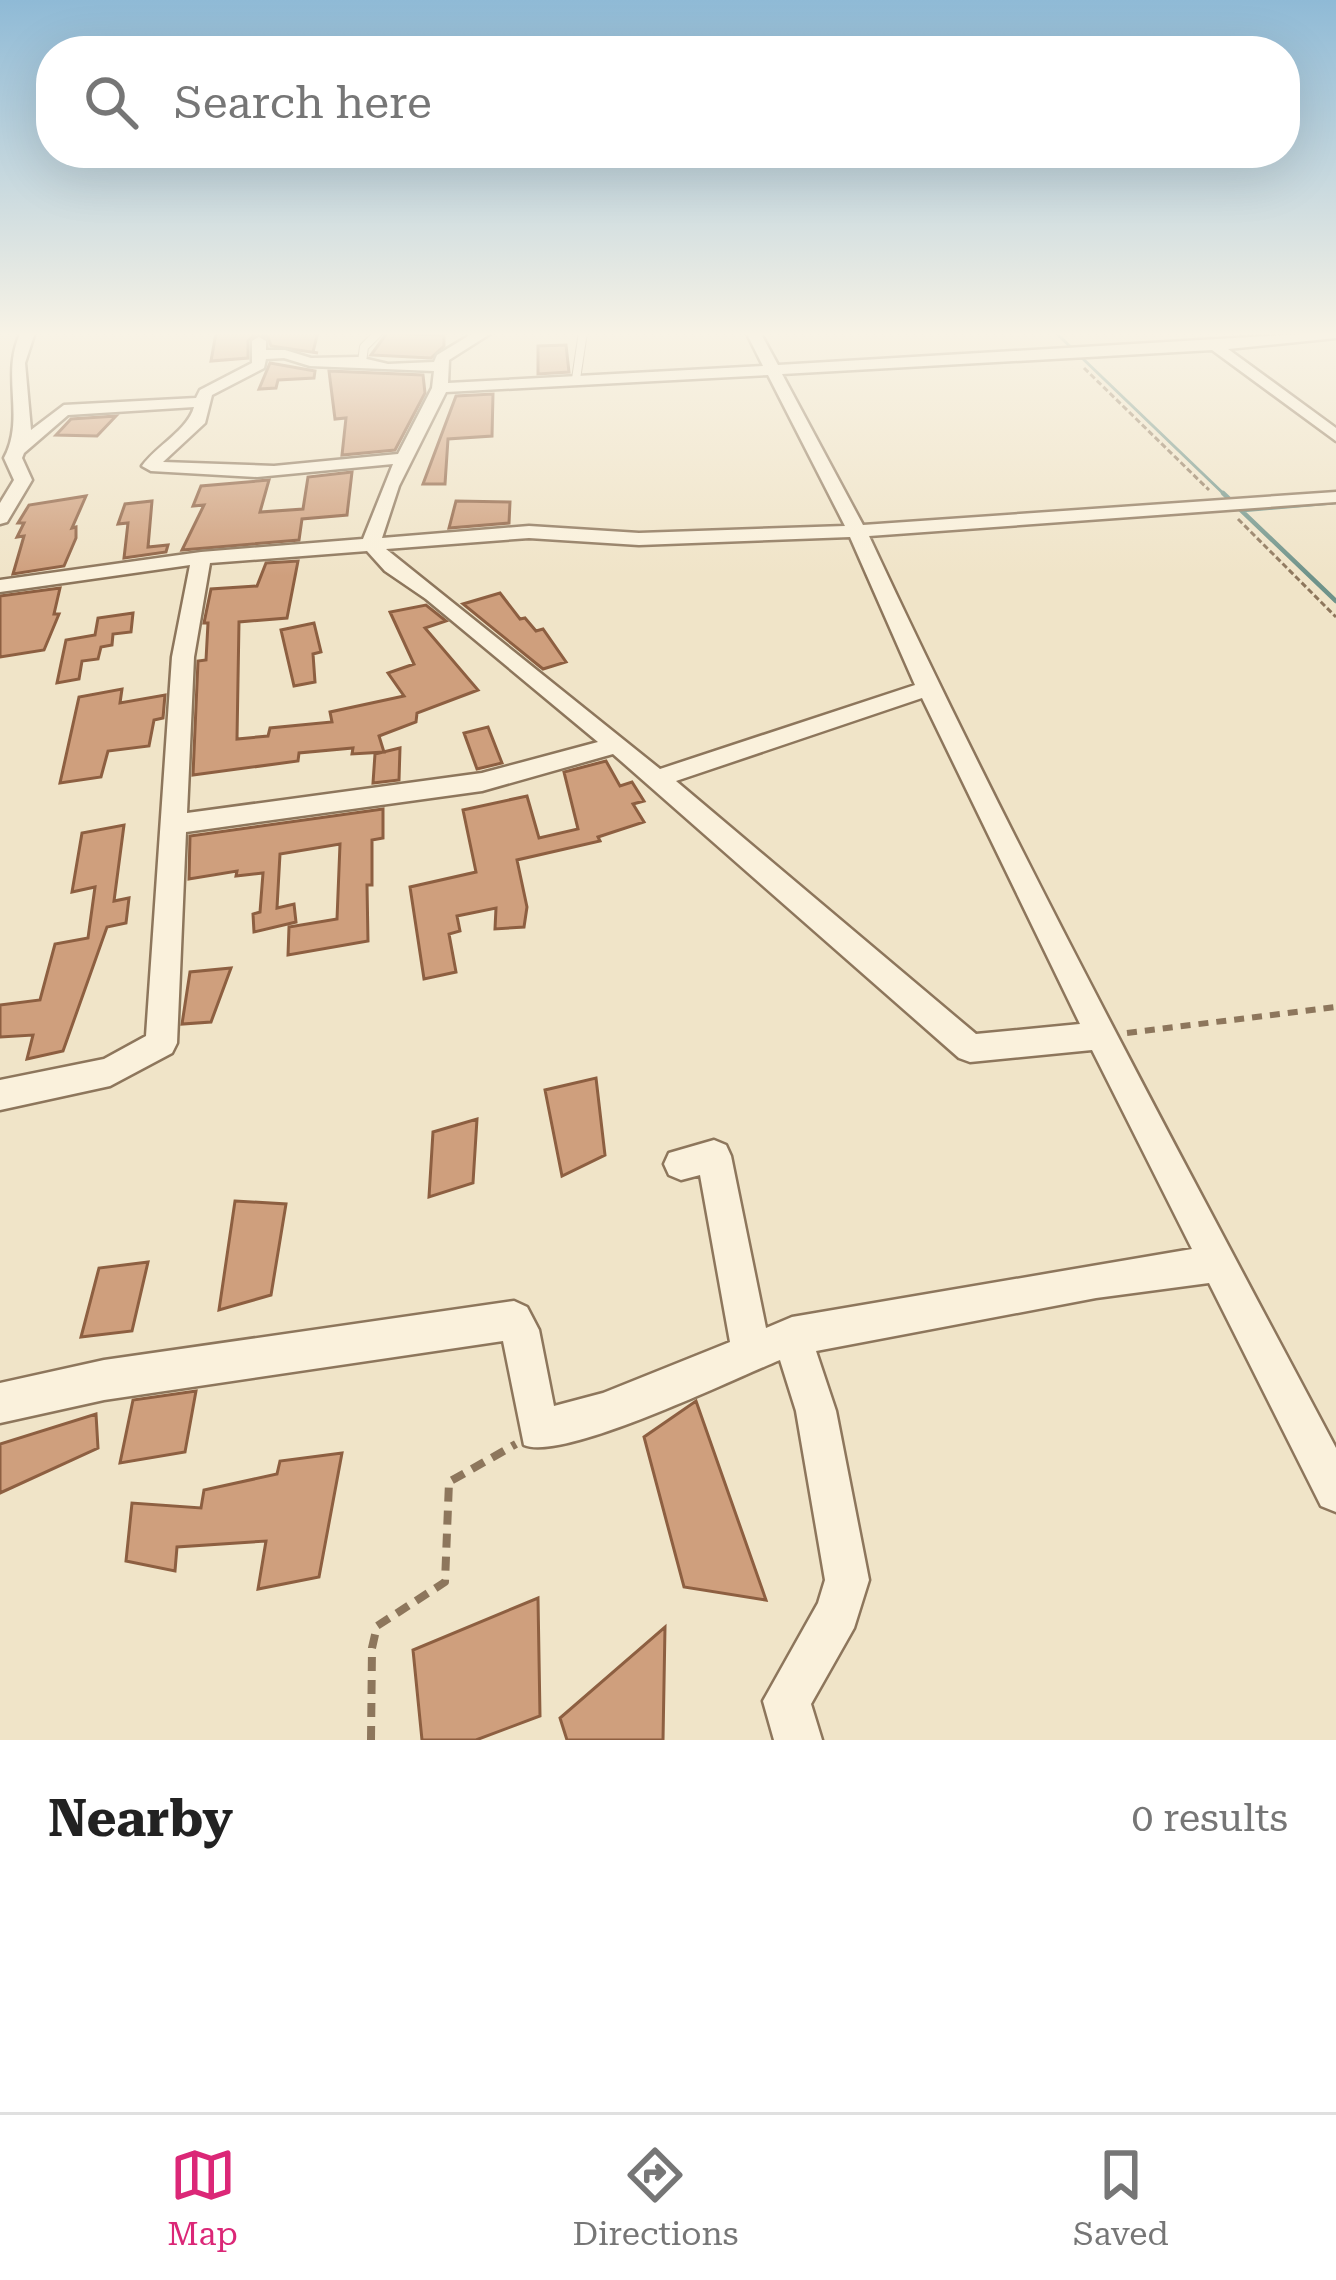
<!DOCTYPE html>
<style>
body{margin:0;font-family:"Roboto Serif",serif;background:#f6f6f6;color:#222}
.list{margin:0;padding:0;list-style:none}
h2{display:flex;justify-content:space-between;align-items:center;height:156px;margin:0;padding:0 48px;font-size:51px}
h2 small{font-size:39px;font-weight:400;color:#767676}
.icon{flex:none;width:66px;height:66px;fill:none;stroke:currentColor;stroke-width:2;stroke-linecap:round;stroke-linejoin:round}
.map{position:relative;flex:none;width:1336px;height:1740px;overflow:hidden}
.search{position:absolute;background:#fff;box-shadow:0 12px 48px #0002;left:36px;right:36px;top:36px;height:132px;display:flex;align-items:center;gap:30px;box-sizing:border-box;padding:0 42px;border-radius:48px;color:#767676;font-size:45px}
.sheet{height:372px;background:#fff}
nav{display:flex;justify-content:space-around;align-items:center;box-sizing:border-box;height:168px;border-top:3px solid #e0e0e0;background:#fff;font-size:33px;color:#767676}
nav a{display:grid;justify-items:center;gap:6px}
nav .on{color:#db2777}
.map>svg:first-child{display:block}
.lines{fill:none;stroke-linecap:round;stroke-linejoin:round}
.stream-far1{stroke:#6f938a;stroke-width:3}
.stream{stroke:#6f938a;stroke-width:4.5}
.building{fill:#cf9f7d;stroke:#8d5f41;stroke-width:3}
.lane-casing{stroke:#8d765c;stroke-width:10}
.street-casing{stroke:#8d765c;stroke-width:5}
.path-far2{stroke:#8d765c;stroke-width:3;stroke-dasharray:6 3;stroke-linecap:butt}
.path-far1{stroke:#8d765c;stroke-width:6;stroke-dasharray:10 8;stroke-linecap:butt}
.path{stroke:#8d765c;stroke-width:8;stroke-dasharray:14 9;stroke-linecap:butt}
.lane{stroke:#faf1dc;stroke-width:8}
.street{fill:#faf1dc;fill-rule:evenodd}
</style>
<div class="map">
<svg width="1336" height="1740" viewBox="0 0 1336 1740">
<rect width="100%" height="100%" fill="#f0e4c8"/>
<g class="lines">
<path class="stream-far1" d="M1055 332 1226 496"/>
<path class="stream" d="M1223 493 1336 601
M1244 510 1336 502"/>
</g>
<path class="building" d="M318 332 313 352 318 353 271 346 268 337 257 333 248 341V358L211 361 216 333Z
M387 333 444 335V346L431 358 371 355Z
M566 345 569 372 538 374V346Z
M270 363 315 371 314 378 278 380 276 388 259 389Z
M329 371 423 375 425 393 395 450 342 455 346 418 335 419Z
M493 394 492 436 448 439 445 484H423L456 396Z
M116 416 97 436 56 435 71 419Z
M352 472 347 515 302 519 299 540 182 550 204 505 193 506 201 486 269 480 260 512 303 509 308 477Z
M86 496 72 528 76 527V538L64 566 13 574 24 536 17 537 24 523H18L29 505Z
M152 501 148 547 168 545 166 552 124 558 128 523 118 524 125 504Z
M456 501 510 502 509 523 449 528Z
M298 561 287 618 239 622 237 739 268 736 270 728 332 722 330 712 404 696 388 673 414 664 390 612 426 605 446 621 425 628 478 690 417 713 416 722 379 736 384 752 352 754 353 748 299 753 298 761 193 775 198 661 206 660 208 623H204L211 589 257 586 266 563Z
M60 588 54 614H59L44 650 0 657V596Z
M500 593 520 619 525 618 536 631 543 629 566 662 543 669 463 604Z
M133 613 131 632 113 634 112 645 101 647 98 659 82 661 79 679 57 683 66 640 95 635 98 618Z
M314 623 321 652 313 654 315 682 294 686 281 630Z
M122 689 120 703 165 695 163 718 154 720 149 746 108 751 101 777 60 783 79 697Z
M488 727 502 763 477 769 464 733Z
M400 748 399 780 373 783 375 754Z
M606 761 620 786 632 782 644 801 633 804 644 822 598 837 600 841 517 860 527 907 524 927 495 929 496 908 457 916 460 931 449 934 456 972 424 979 410 887 476 872 463 810 527 796 539 838 578 829 564 772Z
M383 809V838L372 840V885H367L368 941 288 955 289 927 337 919 340 844 280 854 277 908 294 904 296 922 254 932 253 914 260 912 263 873 236 876 237 871 189 879 190 836Z
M124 825 114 901 129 898 126 923 107 927 63 1051 27 1059 33 1035 0 1037V1005L40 1000 55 944 88 938 95 887 72 892 82 833Z
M231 968 211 1022 182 1024 190 972Z
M596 1078 605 1155 562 1176 545 1090Z
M477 1119 473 1183 429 1197 433 1132Z
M235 1201 286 1204 271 1295 219 1310Z
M148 1262 132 1331 81 1337 99 1268Z
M196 1391 185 1452 120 1463 133 1400Z
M696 1401 766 1600 684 1587 644 1437Z
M96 1414 98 1448 0 1493V1444Z
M342 1453 319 1577 258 1589 266 1541 177 1547 175 1571 126 1561 132 1503 201 1508 204 1490 277 1474 280 1461Z
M538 1598 540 1716 476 1740H422L413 1650Z
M665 1627 663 1740H567L560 1718Z"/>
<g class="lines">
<g class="lane-casing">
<path id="lane" d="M362 362 364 347 379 332
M576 379 583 332"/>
</g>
<g class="street-casing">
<path id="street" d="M21 332H35L25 363 31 430 64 405 196 398 200 390 252 363V341L259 337 266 341V350H285L311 358 358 357 388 364 434 362 437 355 475 332H493L449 360 448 383 763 366 746 332H760L778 365 1336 332V338L1228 349 1336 428V441L1212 350 782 374 863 525 1336 492V502L869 536C1013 846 1176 1147 1336 1448V1512L1321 1506 1209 1283 1096 1298 816 1351 836 1411 869 1580 854 1628 811 1704 822 1740H774L763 1701 818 1603 825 1580 796 1411 780 1360C733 1379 563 1462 524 1445L503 1341 104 1400 0 1423V1383L104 1360 514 1301 527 1307 539 1330 554 1406 603 1393 730 1342 700 1175 681 1180 669 1175 664 1164 669 1153 714 1140 726 1145 731 1156 766 1328 792 1317 1192 1249 1092 1050 970 1062 959 1058 613 754 482 791 186 832 177 1043 172 1053 110 1086 0 1110V1080L104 1059 146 1036 172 657 190 565 0 592V580L201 552 363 539 393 464 257 477 151 471 142 466C156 446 188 430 194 407L68 415 24 453 22 458 32 480 7 522 0 524V503L14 480 4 458C26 417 0 374 21 332ZM284 358 310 366 434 371 432 388 398 454 274 466 163 462 205 423 212 395 264 368 266 359ZM768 375 845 526 639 533 529 526 382 538 399 486 446 392ZM850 537 915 685 660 769 386 549 529 538 639 545ZM367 551 385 571 426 599 598 742 482 773 187 813 194 657 210 563ZM922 698 1080 1024 976 1034 676 781Z"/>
</g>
<path class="path-far2" d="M1084 368 1209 490
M1238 519 1336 617"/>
<path class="path-far1" d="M1127 1033 1336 1007"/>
<path class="path" d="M371 1740 372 1648 377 1626 445 1582 449 1482 516 1444"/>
<use href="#lane" class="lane"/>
<use href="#street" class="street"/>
</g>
<linearGradient id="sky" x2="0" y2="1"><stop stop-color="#8fbad6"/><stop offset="0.58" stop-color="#f8f3e6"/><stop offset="1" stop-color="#f8f3e6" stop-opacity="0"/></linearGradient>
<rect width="1336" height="576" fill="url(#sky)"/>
</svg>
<div class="search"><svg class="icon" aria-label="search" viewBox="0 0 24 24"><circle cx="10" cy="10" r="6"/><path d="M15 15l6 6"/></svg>Search here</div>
</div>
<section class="sheet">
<h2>Nearby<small>0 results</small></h2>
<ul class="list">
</ul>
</section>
<nav>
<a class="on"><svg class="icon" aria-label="map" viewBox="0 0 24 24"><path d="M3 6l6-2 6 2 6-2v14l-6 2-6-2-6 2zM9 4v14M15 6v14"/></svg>Map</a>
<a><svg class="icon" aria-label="directions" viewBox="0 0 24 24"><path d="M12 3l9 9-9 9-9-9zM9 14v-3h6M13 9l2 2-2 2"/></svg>Directions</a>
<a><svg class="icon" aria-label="saved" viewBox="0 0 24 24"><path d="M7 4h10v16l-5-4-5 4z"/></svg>Saved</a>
</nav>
